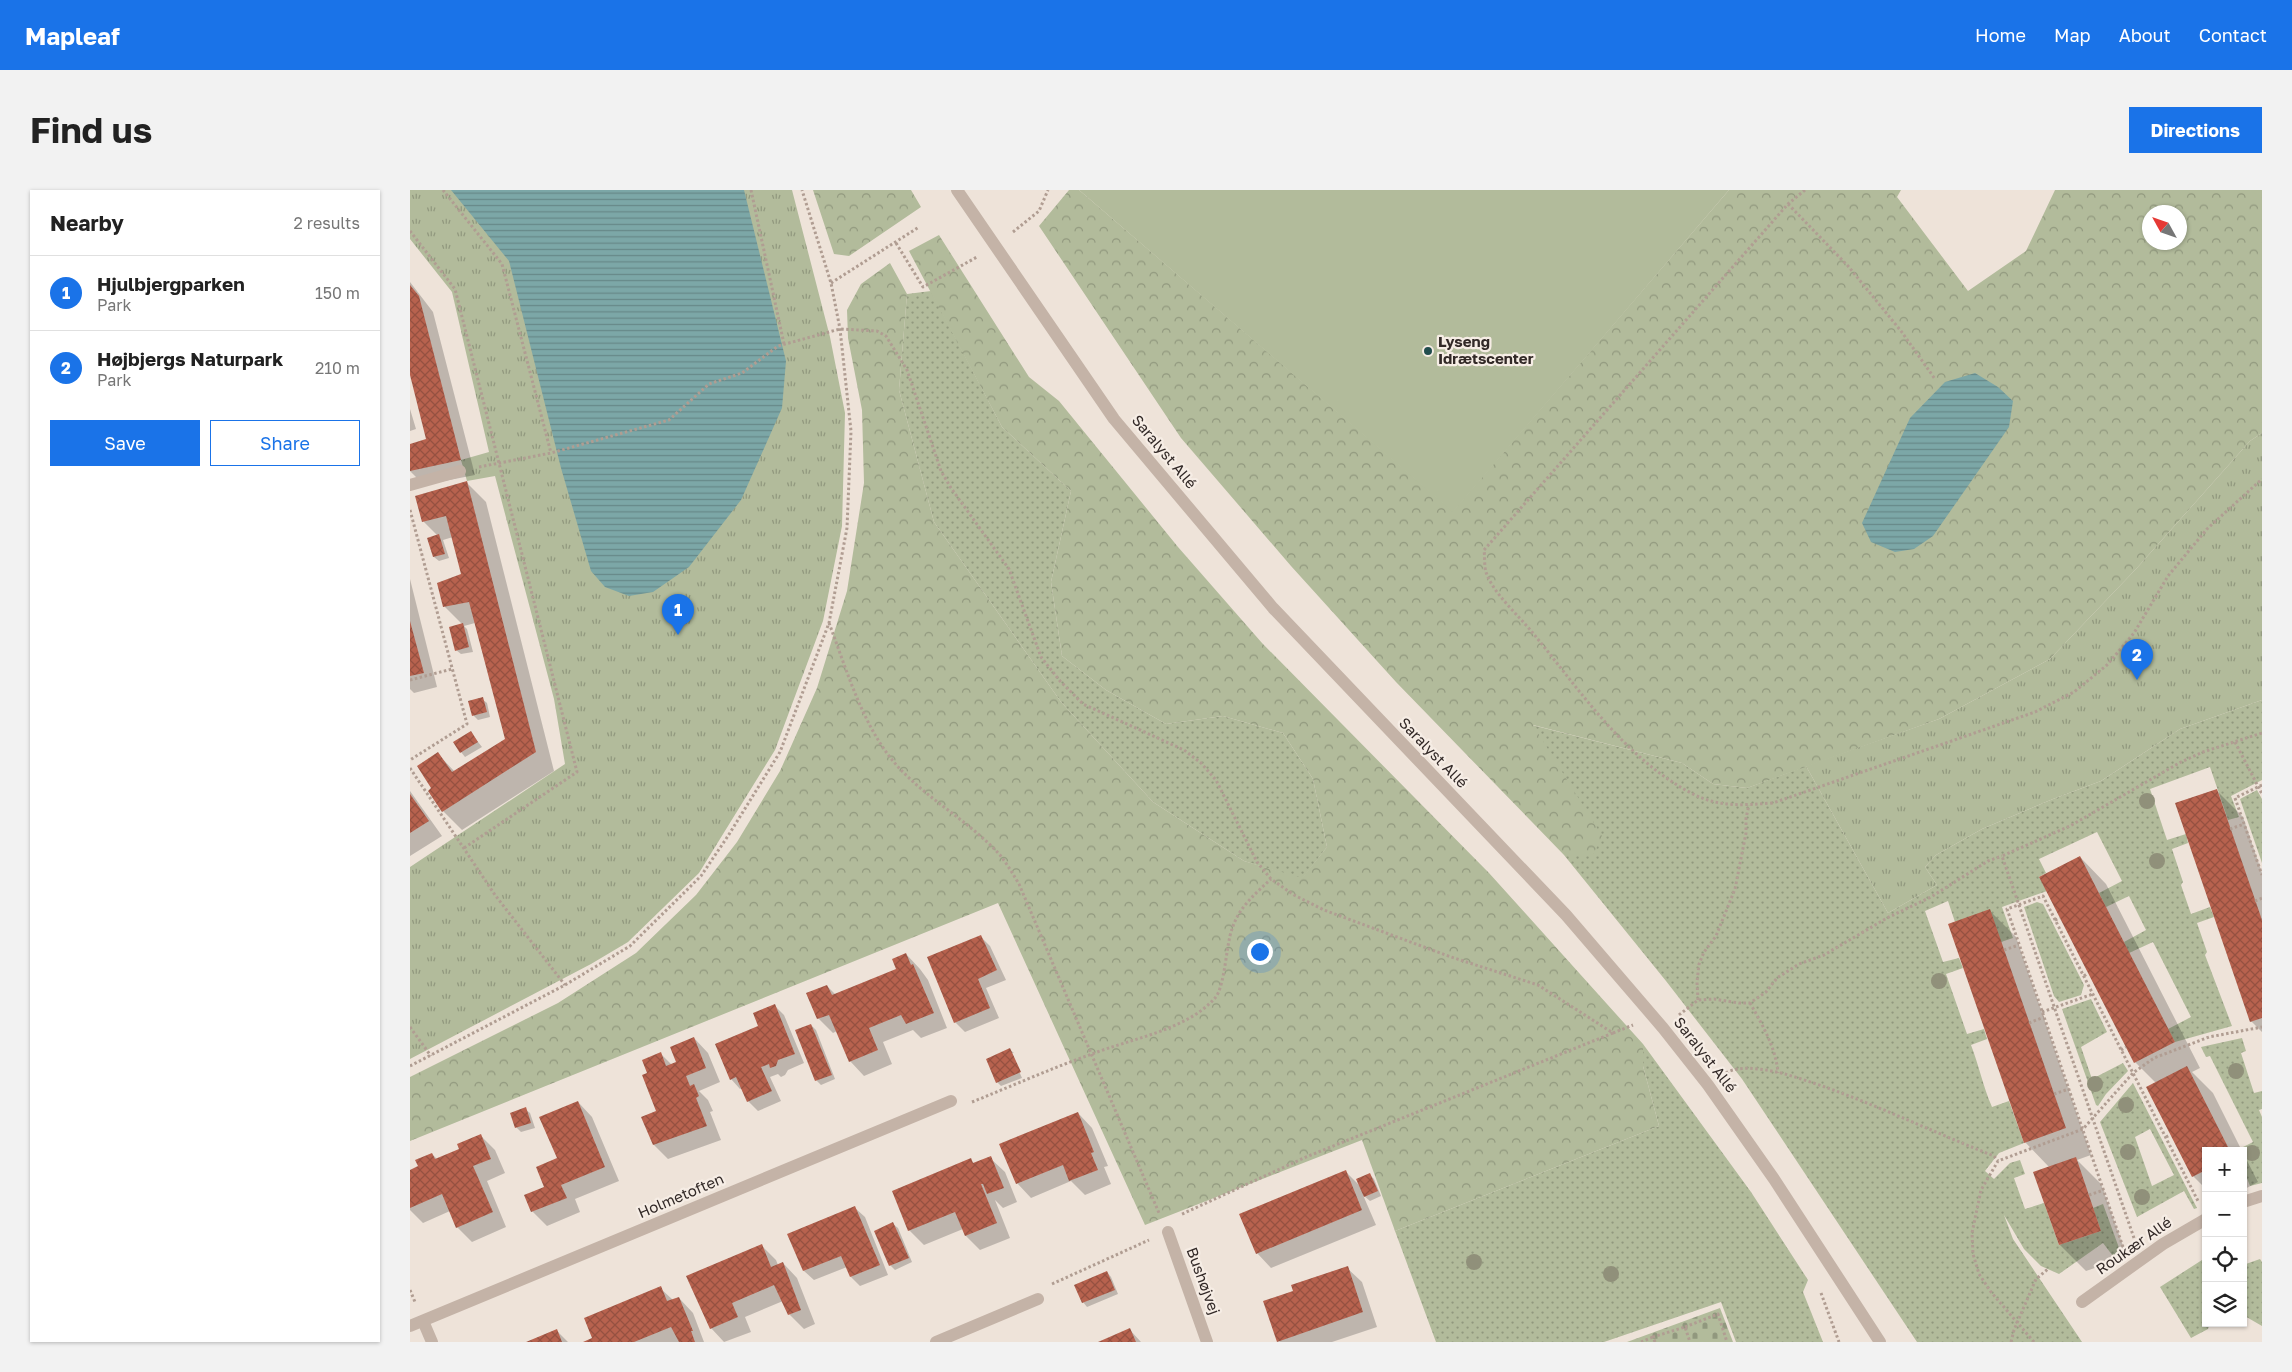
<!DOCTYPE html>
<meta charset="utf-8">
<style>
body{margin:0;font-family:"Golos Text",sans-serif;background:#f2f2f2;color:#222}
.controls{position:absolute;right:15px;bottom:15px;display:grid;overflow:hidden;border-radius:0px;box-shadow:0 1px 4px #0004}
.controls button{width:45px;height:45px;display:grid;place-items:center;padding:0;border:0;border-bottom:1px solid #e0e0e0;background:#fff;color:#222;font:25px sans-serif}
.compass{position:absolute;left:1732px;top:15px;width:45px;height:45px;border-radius:50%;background:#fff;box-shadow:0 1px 4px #0004;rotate:310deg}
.you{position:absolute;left:849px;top:761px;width:18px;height:18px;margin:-12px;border:4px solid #fff;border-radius:50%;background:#1a73e8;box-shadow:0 0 0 8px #1a73e833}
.badge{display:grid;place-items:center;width:32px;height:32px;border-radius:50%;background:#1a73e8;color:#fff;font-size:16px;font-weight:700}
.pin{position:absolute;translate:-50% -41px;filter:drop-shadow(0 1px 2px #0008)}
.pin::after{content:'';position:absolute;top:26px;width:18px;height:15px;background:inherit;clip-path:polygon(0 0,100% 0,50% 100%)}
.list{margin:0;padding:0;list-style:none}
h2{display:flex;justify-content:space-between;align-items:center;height:65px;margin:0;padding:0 20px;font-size:21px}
h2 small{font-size:16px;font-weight:400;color:#767676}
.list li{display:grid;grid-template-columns:32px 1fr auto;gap:15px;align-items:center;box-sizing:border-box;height:75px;padding:0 20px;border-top:1px solid #e0e0e0}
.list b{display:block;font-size:19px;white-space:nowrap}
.list p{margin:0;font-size:16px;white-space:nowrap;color:#767676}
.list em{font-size:16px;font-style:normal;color:#767676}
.actions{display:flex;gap:10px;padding:15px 20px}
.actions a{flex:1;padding:11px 0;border:1px solid #1a73e8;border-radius:0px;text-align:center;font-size:18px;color:#1a73e8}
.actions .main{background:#1a73e8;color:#fff}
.icon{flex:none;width:28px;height:28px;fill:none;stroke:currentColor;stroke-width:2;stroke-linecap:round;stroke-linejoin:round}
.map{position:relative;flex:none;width:1852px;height:1152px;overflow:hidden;border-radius:0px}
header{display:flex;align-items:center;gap:30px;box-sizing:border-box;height:70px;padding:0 25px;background:#1a73e8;color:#fff}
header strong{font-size:24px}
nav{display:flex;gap:28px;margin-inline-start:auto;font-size:18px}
.intro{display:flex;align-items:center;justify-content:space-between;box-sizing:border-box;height:120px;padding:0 30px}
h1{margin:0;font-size:35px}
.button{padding:12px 22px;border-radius:0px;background:#1a73e8;color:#fff;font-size:18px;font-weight:700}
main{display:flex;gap:30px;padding:0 30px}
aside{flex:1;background:#fff;border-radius:0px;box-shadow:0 1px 4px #0004}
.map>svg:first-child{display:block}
.grass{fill:url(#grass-dots);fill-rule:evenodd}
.forest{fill:url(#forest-crowns);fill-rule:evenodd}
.cemetery{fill:url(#cemetery-stones)}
.park{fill:url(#park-tufts)}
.pitch{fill:#b2bb9b}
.water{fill:url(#water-rules)}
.shadow{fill:#0003}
.building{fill:url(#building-cross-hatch)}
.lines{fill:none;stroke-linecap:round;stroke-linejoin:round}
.path{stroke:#b09d92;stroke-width:3;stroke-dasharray:2.5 2.5;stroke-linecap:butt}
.minor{stroke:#c4b3a7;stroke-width:12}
.tree{fill:#90907a}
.poi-dot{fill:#214d4e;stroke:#f6ede5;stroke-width:2}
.labels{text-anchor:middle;stroke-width:4.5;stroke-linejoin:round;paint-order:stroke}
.poi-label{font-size:15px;font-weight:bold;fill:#322927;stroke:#f6ede5;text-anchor:start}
.street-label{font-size:15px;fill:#322927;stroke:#f6ede5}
</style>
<header>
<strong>Mapleaf</strong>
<nav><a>Home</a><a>Map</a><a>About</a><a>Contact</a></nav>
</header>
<div class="intro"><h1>Find us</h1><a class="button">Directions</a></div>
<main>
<aside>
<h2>Nearby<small>2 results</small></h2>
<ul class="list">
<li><span class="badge">1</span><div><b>Hjulbjergparken</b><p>Park</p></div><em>150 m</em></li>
<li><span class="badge">2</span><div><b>Højbjergs Naturpark</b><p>Park</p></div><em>210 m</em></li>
</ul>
<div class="actions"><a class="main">Save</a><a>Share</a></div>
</aside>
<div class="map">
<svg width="1852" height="1152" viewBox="0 0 1852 1152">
<defs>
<pattern id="grass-dots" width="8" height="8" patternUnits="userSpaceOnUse" patternTransform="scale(1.25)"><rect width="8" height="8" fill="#b2bb9b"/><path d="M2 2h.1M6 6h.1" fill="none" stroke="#91987e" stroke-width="1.8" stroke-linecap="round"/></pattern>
<pattern id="forest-crowns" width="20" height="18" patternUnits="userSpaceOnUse" patternTransform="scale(1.25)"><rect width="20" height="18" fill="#b2bb9b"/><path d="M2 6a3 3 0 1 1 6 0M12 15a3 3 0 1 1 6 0" fill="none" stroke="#91987e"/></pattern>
<pattern id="cemetery-stones" width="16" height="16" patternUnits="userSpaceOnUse" patternTransform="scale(1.25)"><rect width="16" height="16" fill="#b2bb9b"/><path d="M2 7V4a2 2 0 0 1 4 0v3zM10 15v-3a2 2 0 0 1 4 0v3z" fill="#91987e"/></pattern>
<pattern id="park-tufts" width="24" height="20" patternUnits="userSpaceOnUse" patternTransform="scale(1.25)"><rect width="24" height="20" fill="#b2bb9b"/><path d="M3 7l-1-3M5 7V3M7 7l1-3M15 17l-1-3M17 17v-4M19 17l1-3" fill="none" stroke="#91987e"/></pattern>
<pattern id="water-rules" width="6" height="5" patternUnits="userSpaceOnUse" patternTransform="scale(1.25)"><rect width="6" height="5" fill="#7ca7a7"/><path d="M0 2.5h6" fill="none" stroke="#688"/></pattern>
<pattern id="building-cross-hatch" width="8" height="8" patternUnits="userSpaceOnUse" patternTransform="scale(1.25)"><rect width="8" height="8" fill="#b7624e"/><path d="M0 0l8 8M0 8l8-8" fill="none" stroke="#955141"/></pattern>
</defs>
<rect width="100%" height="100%" fill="#eee3d9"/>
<path class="grass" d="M521 101 592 237 661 301 641 392 652 466 696 500 756 534 813 526 873 543 903 589 917 657 892 689 834 671 743 612 651 512 524 332 489 200 497 104Z
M1852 510V590L1821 606 1829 627 1818 630 1800 577 1740 599 1757 650 1776 644 1778 653 1762 659 1773 692 1771 695 1781 724 1800 717 1804 727 1787 733 1797 762 1795 765 1822 836 1765 852 1758 839 1781 827 1743 752 1719 763 1714 752 1736 740 1719 706 1696 717 1689 703 1712 691 1687 642 1629 669 1636 683 1629 687 1637 701 1592 717 1603 748 1591 752 1545 732 1538 711 1515 721 1533 772 1549 768 1553 778 1536 784 1557 844 1574 839 1577 849 1561 855C1569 876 1573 896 1582 917L1599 911 1614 953 1589 963 1575 981 1584 989 1600 973 1610 970 1615 984 1604 988 1615 1019 1634 1013 1649 1055 1691 1041 1683 1018 1693 1014 1712 1066 1706 1070 1693 1053 1649 1084 1631 1076 1614 1059 1594 1025 1603 1049 1672 1152H1507L1332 889 1256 791 1154 665H1183L1122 535 1272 573 1303 594 1337 598 1396 576 1478 723 1527 695 1515 677 1526 665 1572 639 1643 609 1691 591 1770 539Z
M1847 600 1852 609V673L1830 609Z
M1627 712 1633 714 1674 795 1671 805 1649 812 1644 806 1614 717Z
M1681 809 1697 842 1671 857 1682 889 1713 873 1718 881 1696 904 1688 916 1686 915 1652 819Z
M1832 848 1836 861 1831 863 1844 903 1852 901V919L1849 920 1852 927V993L1840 996 1833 978V961H1825L1843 952 1800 866 1796 867 1791 857Z
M1233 854 1341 1002 1398 1090 1393 1102 1413 1152H1326L1311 1112 1194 1152H1026L985 1041 1249 936 1233 876Z
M1723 893 1787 1018 1784 1019 1774 1001 1727 1027 1690 932ZM1740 939 1764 985 1742 996 1725 947Z
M1850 1069 1852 1072V1136L1833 1125V1075Z
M1792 1070 1796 1073V1133H1800L1798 1139 1781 1148 1750 1097Z"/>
<path class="forest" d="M403 0H501L511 17 439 66 424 64Z
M659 0H669L1043 321 1319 0H1491L1487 7 1558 101 1616 61 1645 0H1852V243L1840 251 1726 379 1640 469 1529 529 1337 598 1303 594 1272 573 1123 535 1192 646 1183 665H1154L986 492 881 376 771 248 629 36ZM1740 22H1770V52H1740Z
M529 45 619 187 649 211 768 357 852 453 1079 683 1233 854V876L1249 936 985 1041 952 950 735 1035 588 713 0 951V887L148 813 226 763 286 705 327 652 370 581 407 498 437 401 454 293 452 220 438 148 437 120 451 94 480 73 497 104 489 200 524 332 651 512 743 612 834 671 892 688 917 657 903 589 873 543 813 526 756 534 696 500 652 466 641 392 661 301 592 237 499 61Z"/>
<path class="cemetery" d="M1310 1118 1323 1152H1217Z"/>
<path class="park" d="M0 0H382L420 147 435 223 432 336 413 431 365 560 289 683 218 752 181 774 0 869V677L155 574 144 509 85 286 57 291 51 270 79 262 42 102 0 49Z
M1852 243V510L1770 539 1691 591 1643 609 1572 639 1526 665 1515 677 1527 695 1478 723 1396 576 1529 529 1640 469 1726 379 1840 251Z"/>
<path class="pitch" d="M669 0H1319L1043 322Z"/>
<path class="water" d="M41 0H334L376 171 372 218 331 310 279 377 243 402 219 406 195 397 181 381 151 278 99 71Z
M1565 183 1588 197 1603 211 1599 237 1523 346 1504 359 1485 362 1461 352 1452 333 1500 228 1535 192Z"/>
<path class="shadow" d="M0 92 23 122 65 285 14 295 0 281V255L18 250 0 180Z
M0 219 6 239 0 241Z
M57 293 76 312 144 581 52 640 33 621 23 598 28 564 45 582 96 550 65 433 54 436 57 439 63 462 51 464 46 460 53 435 35 417 28 394 53 385 43 347 33 350 39 368 29 371 24 367 28 346 13 331Z
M0 389 27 497 4 503 0 499Z
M72 509 77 513 80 527 68 530 64 526 60 512Z
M61 543 72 557 55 567 51 562Z
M1806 600 1833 627 1852 683V842L1841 831Z
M0 601 32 646 0 666Z
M1670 667 1696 694 1790 878 1782 882 1803 903 1832 961H1796V999L1783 986 1746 893 1725 872Z
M1580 721 1606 747 1681 965 1667 970 1691 994 1717 1067 1676 1081 1650 1055 1625 982 1639 977 1615 952Z
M571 747 580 756 596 790 576 798 589 828 555 842 545 832Z
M496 764 510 779 518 790 537 838 511 848 503 840 473 852 482 874 454 886 440 871 427 841 423 843 408 828 417 796 426 805 487 780Z
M365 816 374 825 394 873 378 880 375 885 371 887 368 884 360 887 371 911 348 921 338 911 332 898 330 899 321 889Z
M401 835 406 840 425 889 411 895 406 890Z
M284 848 298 863 310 892 289 901 298 910 303 921 300 922 311 950 258 969 244 955 248 922 238 884 251 864 262 875 268 873Z
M600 860 604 863H601L612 888 591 896 587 892Z
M168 912 182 927 209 991 165 1009 170 1022 137 1036 122 1021 148 969Z
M115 919 120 923 125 938 111 942 107 938 102 923Z
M668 923 682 938 698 976 694 977 701 994 675 1005 661 991 621 1008 607 993Z
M70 945 85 960 95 983 77 991 96 1037 62 1052 47 1037 40 1021 13 1033 0 1020V981L10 977 22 964 27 969 51 959Z
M1833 963 1848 992 1833 1000Z
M580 968 595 982 607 1012 593 1018 585 1010 600 1048 570 1060 556 1046 553 1039 514 1055 499 1040 560 970 565 974Z
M935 981 951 997 959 984 964 989 971 1006 960 1011 953 1005 966 1035 861 1078 847 1063Z
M445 1018 455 1027 478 1085 450 1096 441 1087 437 1077 404 1090 394 1081 379 1044Z
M483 1034 488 1038 502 1072 485 1080 480 1075Z
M351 1055 366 1070 368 1075 373 1073 387 1088 405 1134 394 1139 379 1124 373 1111 335 1127 341 1142 314 1152 301 1138Z
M937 1078 952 1092 967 1137 922 1152H869Z
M697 1082 701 1087 708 1104 677 1117 673 1112Z
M250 1098 263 1110 269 1108 283 1123 294 1152H176L183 1149Z
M720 1140 731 1152H691Z
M147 1141 158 1152H119Z"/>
<path class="building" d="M0 95 9 106 51 270 0 281V254L16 249 0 185Z
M57 291 126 562 32 622 18 601 21 598 7 576 28 562 42 582 95 549 59 412 33 417 27 393 51 384 36 326 12 332 5 306Z
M29 344 35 364 23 367 17 348Z
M0 431 14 483 0 486Z
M53 433 59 457 45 461 39 437Z
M73 507 77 522 62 526 58 511Z
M61 541 68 552 50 563 43 552Z
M1807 599 1852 730V828L1840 832 1765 613Z
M0 604 19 631 0 643Z
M1670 666 1765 852 1724 873 1629 687Z
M1580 719 1656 938 1614 953 1538 734Z
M571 745 587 780 568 789 580 818 544 833 517 767Z
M496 763 501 775 503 774 524 823 496 834 491 825 459 838 468 860 439 872 419 825 407 829 396 803 417 795 422 805 486 779 482 769Z
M365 814 385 864 368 870 366 876 360 878 359 874 351 877 362 901 337 912 326 887 320 890 305 854 348 836 343 823Z
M401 834 422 885 405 891 385 840Z
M284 847 296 878 276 886 280 896 284 894 289 906 286 908 297 936 243 955 231 927 246 921 232 885 237 883 232 870 251 862 256 876 266 872 260 857Z
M600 858 611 882 586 893 576 869Z
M1777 876 1820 961H1796V980L1782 987 1736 897Z
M168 911 195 977 151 995 157 1008 121 1022 114 1005 134 997 126 977 147 968 129 927Z
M116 917 121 933 105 938 100 923Z
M668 922 684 962 681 963 688 980 659 991 653 975 606 994 589 954Z
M71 944 81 969 63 976 83 1022 46 1038 32 1004 0 1018V980L8 976 5 970 22 963 25 969 49 959 47 954Z
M581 966 594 998 577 1004 573 994H571L587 1033 555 1046 545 1022 498 1041 482 1001 561 968 563 973Z
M1666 967 1691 1041 1649 1055 1623 982Z
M936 980 952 1020 846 1064 829 1024Z
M960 983 968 1001 954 1007 946 989Z
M445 1016 470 1075 440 1087 431 1066 393 1081 377 1044Z
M483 1032 499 1068 479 1076 464 1041Z
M352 1054 361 1077 373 1072 391 1120 378 1125 364 1095 322 1113 328 1127 300 1139 276 1086Z
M938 1076 953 1122 867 1152 853 1111 883 1101 881 1095Z
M697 1081 705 1100 672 1113 664 1095Z
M251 1096 257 1111 269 1107 283 1141H281L285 1152H269L261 1137 224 1152H173L182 1148 174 1128Z
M720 1138 726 1152H688Z
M147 1139 152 1152H116Z"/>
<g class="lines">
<path class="path" d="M33 0 92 74 141 263
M341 0 374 154
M1395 0 1378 14 1074 360C1075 366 1074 376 1076 382 1082 402 1109 426 1122 442 1170 500 1213 567 1281 603 1310 618 1332 615 1363 613L1625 522 1664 502 1697 475 1724 443 1758 386 1797 339 1852 289
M1378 14 1438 76 1491 141 1525 189
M0 41 45 99 167 582 54 658
M603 42 629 21 638 0
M486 53 513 97 567 67
M421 93 509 37
M69 277 141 263 259 230 299 194 332 183 368 156 430 139 467 141 476 146 497 180 531 281 541 298 599 379 631 467 650 491 673 514 774 560 791 573 806 590 847 672 861 689 884 705 914 720 1041 767 1128 795 1203 843 896 967 770 1025
M0 320 57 534 0 570
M419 433C438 483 454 542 492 581 522 612 561 633 590 665 597 674 603 684 609 694L749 1023
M0 490 42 479
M1825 552 1852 604
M0 578 85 705 155 795
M1852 595 1825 608 1852 685
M1820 639 1834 634
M1845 711 1852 708
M1645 730 1650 728
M1594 760 1609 755
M1674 786 1678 783
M1288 810 1287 792 1289 774 1294 762 1306 746 1325 699 1336 643V628L1339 615
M1340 813C1352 834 1366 858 1368 883
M1632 822 1683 804
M1269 825 1288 810 1304 809 1329 813H1340L1356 802 1367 788 1389 774 1414 765 1477 728 1521 707 1578 671 1592 666
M1619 833 1634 827
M0 837 21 866
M1203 843 1223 835
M1711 860 1716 857
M0 876 155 795 220 756 291 686 318 646 370 562 419 433 437 338 441 241 430 139 421 93 392 0
M1316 883C1330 874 1359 880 1375 884 1447 905 1515 939 1584 966L1588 971
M1644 904 1659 899
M562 912C602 896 642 878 682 864 720 849 777 840 805 808 815 797 816 755 822 739 829 717 845 704 861 689
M1756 947 1760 945
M1679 1005 1694 1000
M1724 1048 1592 666 1660 636 1771 572 1793 562 1852 543
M1713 1057 1597 719 1633 706 1788 1011
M642 1094 739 1050
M0 1100 5 1112
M1411 1103 1429 1152
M1275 1137 1308 1124 1317 1152
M1231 1152 1243 1147
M1245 1152 1243 1147 1275 1137 1280 1152
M1601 1152 1604 1140 1626 1089 1638 1079
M1624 1152 1581 1102 1569 1084 1563 1064 1562 1043 1571 1000 1588 971 1673 939 1723 883 1744 868 1799 847 1852 837"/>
<path class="minor" d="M547 0 704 229 863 418 1156 725 1253 838 1298 895 1364 989 1470 1152
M0 295 50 281
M1833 1012 1852 1006
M758 1042 797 1152
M1672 1112 1753 1054 1796 1029
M13 1131 22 1152
M0 1136 541 911
M526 1152 628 1109"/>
</g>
<g class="tree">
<circle cx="1737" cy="611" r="8"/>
<circle cx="1747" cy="671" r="8"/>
<circle cx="1529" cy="791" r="8"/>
<circle cx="1826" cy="881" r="8"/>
<circle cx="1685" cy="894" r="8"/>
<circle cx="1716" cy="915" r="8"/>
<circle cx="1718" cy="962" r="8"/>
<circle cx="1842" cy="963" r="8"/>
<circle cx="1732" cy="1007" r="8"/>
<circle cx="1064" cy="1072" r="8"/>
<circle cx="1201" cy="1084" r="8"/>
</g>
<circle class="poi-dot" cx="1018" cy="161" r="5"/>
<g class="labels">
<g class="poi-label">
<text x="1028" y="157">Lyseng<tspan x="1028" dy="17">Idrætscenter</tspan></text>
</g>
<g class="street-label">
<text transform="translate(754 262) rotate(50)" y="5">Saralyst Allé</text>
<text transform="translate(1023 563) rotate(46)" y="5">Saralyst Allé</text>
<text transform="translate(1295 865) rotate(52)" y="5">Saralyst Allé</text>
<text transform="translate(271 1006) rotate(-23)" y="5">Holmetoften</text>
<text transform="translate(1724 1056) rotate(-35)" y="5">Roukær Allé</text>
<text transform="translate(793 1091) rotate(70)" y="5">Bushøjvej</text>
</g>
</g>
</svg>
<div class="controls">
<button>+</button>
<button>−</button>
<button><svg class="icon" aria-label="locate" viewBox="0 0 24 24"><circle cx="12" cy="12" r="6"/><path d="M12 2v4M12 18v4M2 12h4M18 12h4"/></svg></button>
<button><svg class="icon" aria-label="layers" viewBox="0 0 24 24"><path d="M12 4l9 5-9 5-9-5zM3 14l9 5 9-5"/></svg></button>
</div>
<svg class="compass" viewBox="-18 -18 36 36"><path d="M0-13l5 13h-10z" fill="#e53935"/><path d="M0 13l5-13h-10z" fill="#767676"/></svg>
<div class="you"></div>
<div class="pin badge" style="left:268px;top:445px">1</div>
<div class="pin badge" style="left:1727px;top:490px">2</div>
</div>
</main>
